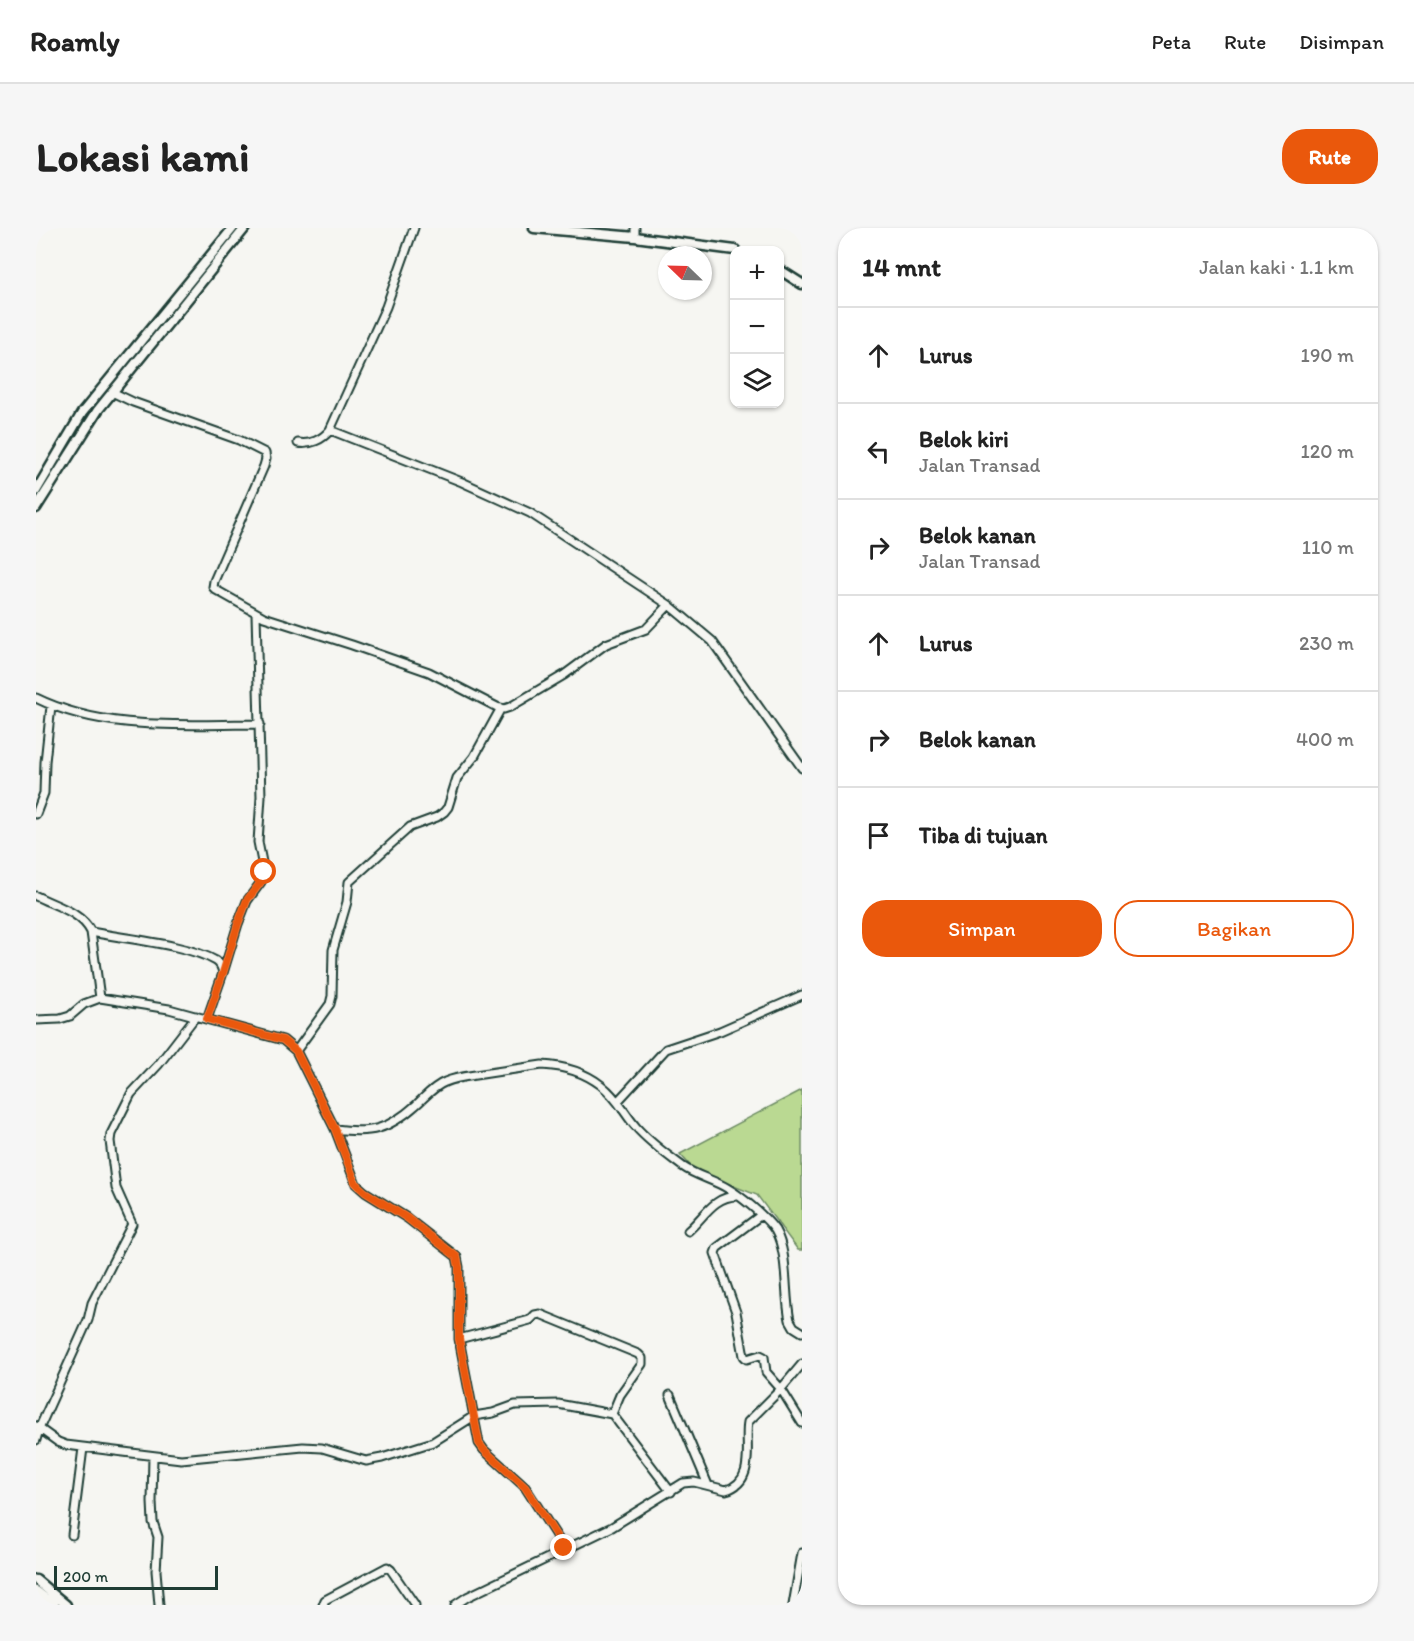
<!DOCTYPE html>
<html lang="id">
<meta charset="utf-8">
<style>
body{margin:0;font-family:Itim,sans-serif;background:#f6f6f6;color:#222}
.controls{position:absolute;right:18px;top:18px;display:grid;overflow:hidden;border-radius:12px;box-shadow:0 2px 4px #0004}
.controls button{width:54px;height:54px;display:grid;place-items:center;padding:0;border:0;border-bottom:2px solid #e0e0e0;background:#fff;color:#222;font:30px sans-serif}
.compass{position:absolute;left:622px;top:18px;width:54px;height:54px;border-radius:50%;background:#fff;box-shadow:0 2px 4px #0004;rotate:293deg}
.scale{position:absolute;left:18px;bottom:15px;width:164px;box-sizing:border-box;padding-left:6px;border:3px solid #1f3d34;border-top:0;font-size:16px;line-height:21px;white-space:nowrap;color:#1f3d34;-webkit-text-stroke:4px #f6f6f2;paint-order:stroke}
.stop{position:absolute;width:18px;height:18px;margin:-14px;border:4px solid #ea580c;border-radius:50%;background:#fff}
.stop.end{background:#ea580c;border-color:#fff;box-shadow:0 2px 6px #0008}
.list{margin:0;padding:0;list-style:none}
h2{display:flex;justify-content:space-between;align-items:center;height:78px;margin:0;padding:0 24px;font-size:26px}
h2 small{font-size:20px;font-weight:400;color:#767676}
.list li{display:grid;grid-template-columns:39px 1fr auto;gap:18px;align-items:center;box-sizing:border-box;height:96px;padding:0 24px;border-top:2px solid #e0e0e0}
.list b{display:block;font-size:22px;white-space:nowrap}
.list p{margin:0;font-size:20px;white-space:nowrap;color:#767676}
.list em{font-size:20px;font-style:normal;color:#767676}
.actions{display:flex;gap:12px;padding:18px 24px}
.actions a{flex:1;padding:14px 0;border:2px solid #ea580c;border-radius:24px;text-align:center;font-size:21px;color:#ea580c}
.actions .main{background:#ea580c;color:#fff}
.icon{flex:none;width:33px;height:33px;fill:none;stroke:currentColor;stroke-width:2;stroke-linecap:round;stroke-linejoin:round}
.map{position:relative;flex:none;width:766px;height:1377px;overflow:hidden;border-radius:24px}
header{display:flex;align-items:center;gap:36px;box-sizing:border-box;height:84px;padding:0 30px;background:#fff;border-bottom:2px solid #e0e0e0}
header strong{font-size:28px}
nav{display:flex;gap:33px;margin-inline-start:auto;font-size:21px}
.intro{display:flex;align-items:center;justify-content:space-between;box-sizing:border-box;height:144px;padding:0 36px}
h1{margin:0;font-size:42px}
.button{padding:15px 27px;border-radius:24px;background:#ea580c;color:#fff;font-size:21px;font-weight:700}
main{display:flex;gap:36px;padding:0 36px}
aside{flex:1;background:#fff;border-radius:24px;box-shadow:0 2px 4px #0004}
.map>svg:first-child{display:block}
.green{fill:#bad992;stroke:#6c8b63;stroke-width:1.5}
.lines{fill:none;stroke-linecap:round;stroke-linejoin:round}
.minor-casing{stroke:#1f3d34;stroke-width:11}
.tertiary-casing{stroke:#1f3d34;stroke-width:13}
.minor{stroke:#f6f6f2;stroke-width:7}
.tertiary{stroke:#f6f6f2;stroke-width:8}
.route{stroke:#ea580c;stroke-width:8}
</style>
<header>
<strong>Roamly</strong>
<nav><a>Peta</a><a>Rute</a><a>Disimpan</a></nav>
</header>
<div class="intro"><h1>Lokasi kami</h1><a class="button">Rute</a></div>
<main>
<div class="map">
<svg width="766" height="1377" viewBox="0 0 766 1377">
<rect width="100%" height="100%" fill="#f6f6f2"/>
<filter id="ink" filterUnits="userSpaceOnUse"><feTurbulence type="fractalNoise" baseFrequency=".0167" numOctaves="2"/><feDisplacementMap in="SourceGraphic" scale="12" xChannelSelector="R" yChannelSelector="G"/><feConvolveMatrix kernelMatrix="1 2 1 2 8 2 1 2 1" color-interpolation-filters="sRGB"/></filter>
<g filter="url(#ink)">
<path class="green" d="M766 862V1022H762L721 967 659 943 644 926Z"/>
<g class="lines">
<g class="minor-casing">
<path id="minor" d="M599 9V0
M76 164 97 174 203 212 229 225 230 231 228 238 178 353 177 359 180 362 228 389 316 417 393 444 461 479 468 481 474 479 528 447 570 416 610 401 633 377
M294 202 426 254 494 285 633 377 676 413 766 540
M262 215C274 217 286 212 294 202L350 79 378 0
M0 470C69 504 149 496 224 496
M0 586 8 565 9 534 15 478
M0 668C20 678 45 684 55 704L64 770
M55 704C89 711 151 716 180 733 185 736 186 740 187 745
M171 791 187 745 202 696 211 673 225 654 228 644 222 614 225 569 220 386
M0 792 24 791 34 788 48 776 64 770 133 781 247 812 260 823 299 901C335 906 352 902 380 877 389 869 398 858 409 854 420 849 434 848 446 846 466 843 486 840 506 837 527 838 548 844 565 857 581 869 588 885 600 899 613 914 630 926 646 938 660 948 676 951 691 960 705 968 730 989 739 1002 753 1026 748 1066 754 1092L758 1099 766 1104
M260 823 294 776 296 768 297 722 311 674 313 654 374 599 401 589 408 584 412 579 421 550 438 529 465 480
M582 873 630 821 684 803 766 767
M299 901 320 956 329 964 371 990 421 1029 423 1039V1111L443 1215 448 1222 489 1259 528 1320
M652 1003C668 989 678 968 701 968
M423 1111 494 1092 499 1087 504 1086 602 1126 606 1130V1136L584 1167 576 1186
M766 1136 745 1161 766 1195
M634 1167 672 1257
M0 1198 22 1214 30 1217 145 1231 267 1219 286 1220 330 1233 346 1230 397 1214 438 1188 457 1185 479 1177 522 1176 576 1186 635 1264
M0 1212 3 1201 52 1092 56 1075 96 996 80 960 74 913 75 906 95 866 123 836 160 788
M117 1228 116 1274 117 1294 122 1309 120 1343 123 1377
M36 1307 47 1220
M287 1377 289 1372 351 1339 355 1342 379 1377
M419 1377 431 1369 576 1299 647 1255 658 1254 690 1262C721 1253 708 1216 712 1194L745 1161 730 1144 728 1129 724 1127 711 1131 708 1128 700 1084 679 1025 681 1020 725 987
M757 1377 766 1325"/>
</g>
<g class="tertiary-casing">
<path id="tertiary" d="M498 0 599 9 699 22
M744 42 766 56
M0 263 46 185 197 0
M0 280 62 182 209 0
M0 1352 30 1377
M0 1363 18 1377"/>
</g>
<use href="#minor" class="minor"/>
<use href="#tertiary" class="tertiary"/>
</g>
</g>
<g class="lines" filter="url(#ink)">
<path class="route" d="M228 644 225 654 211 672 202 696 187 745 171 791 247 812 260 823 299 901 320 956 329 964 371 990 421 1029 423 1039V1111L443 1215 448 1222 489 1259 528 1320"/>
</g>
</svg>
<div class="controls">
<button>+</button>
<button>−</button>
<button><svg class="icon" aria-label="layers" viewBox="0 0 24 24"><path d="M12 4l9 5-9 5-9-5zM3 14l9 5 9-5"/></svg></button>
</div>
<svg class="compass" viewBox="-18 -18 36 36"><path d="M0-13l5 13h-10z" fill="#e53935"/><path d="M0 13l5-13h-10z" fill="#767676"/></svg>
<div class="scale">200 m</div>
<div class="stop" style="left:228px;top:644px"></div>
<div class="stop end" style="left:528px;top:1320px"></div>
</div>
<aside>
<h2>14 mnt<small>Jalan kaki · 1.1 km</small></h2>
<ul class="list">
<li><svg class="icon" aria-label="ahead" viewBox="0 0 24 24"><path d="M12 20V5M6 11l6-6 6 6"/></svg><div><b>Lurus</b></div><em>190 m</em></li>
<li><svg class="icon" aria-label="left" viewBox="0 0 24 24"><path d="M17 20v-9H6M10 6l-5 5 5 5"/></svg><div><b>Belok kiri</b><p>Jalan Transad</p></div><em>120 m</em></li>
<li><svg class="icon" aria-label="right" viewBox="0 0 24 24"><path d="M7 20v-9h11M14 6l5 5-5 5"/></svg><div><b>Belok kanan</b><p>Jalan Transad</p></div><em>110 m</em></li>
<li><svg class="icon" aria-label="ahead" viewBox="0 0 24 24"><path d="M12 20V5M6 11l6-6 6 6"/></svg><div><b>Lurus</b></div><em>230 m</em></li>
<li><svg class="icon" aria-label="right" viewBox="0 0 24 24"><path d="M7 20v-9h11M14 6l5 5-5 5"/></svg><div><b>Belok kanan</b></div><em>400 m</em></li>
<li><svg class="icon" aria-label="arrive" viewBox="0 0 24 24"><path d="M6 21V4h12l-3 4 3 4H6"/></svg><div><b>Tiba di tujuan</b></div></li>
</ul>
<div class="actions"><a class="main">Simpan</a><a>Bagikan</a></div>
</aside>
</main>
